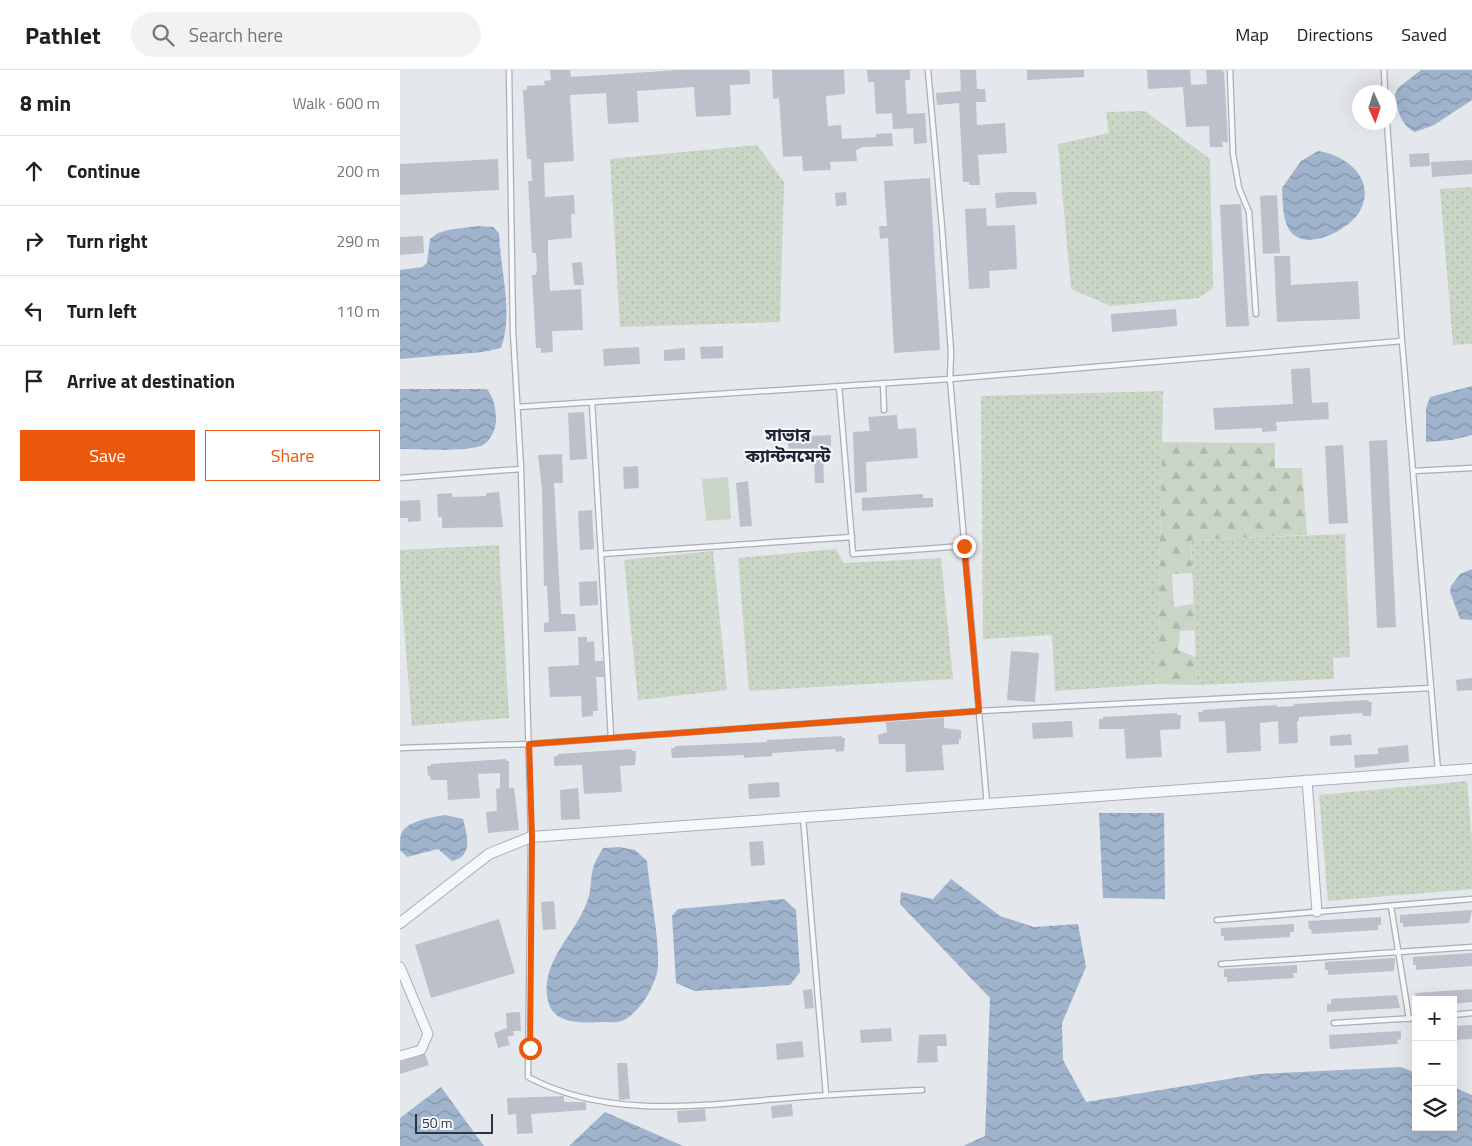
<!DOCTYPE html>
<meta charset="utf-8">
<style>
body{margin:0;font-family:"Titillium Web","Noto Sans Bengali",sans-serif;background:#f2f2f2;color:#202124}
.controls{position:absolute;right:15px;bottom:15px;display:grid;overflow:hidden;border-radius:0px;box-shadow:0 5px 20px #0002}
.controls button{width:45px;height:45px;display:grid;place-items:center;padding:0;border:0;border-bottom:1px solid #e0e0e0;background:#fff;color:#202124;font:25px sans-serif}
.compass{position:absolute;left:952px;top:15px;width:45px;height:45px;border-radius:50%;background:#fff;box-shadow:0 5px 20px #0002;rotate:177deg}
.scale{position:absolute;left:15px;bottom:12px;width:78px;box-sizing:border-box;padding-left:5px;border:2px solid #2b3445;border-top:0;font-size:14px;line-height:18px;white-space:nowrap;color:#2b3445;-webkit-text-stroke:4px #f4f6f9;paint-order:stroke}
.stop{position:absolute;width:15px;height:15px;margin:-11px;border:4px solid #ea580c;border-radius:50%;background:#fff}
.stop.end{background:#ea580c;border-color:#fff;box-shadow:0 1px 5px #0008}
.list{margin:0;padding:0;list-style:none}
h2{display:flex;justify-content:space-between;align-items:center;height:65px;margin:0;padding:0 20px;font-size:21px}
h2 small{font-size:16px;font-weight:400;color:#757577}
.list li{display:grid;grid-template-columns:32px 1fr auto;gap:15px;align-items:center;box-sizing:border-box;height:70px;padding:0 20px;border-top:1px solid #e0e0e0}
.list b{display:block;font-size:19px;white-space:nowrap}
.list em{font-size:16px;font-style:normal;color:#757577}
.actions{display:flex;gap:10px;padding:15px 20px}
.actions a{flex:1;padding:11px 0;border:1px solid #ea580c;border-radius:0px;text-align:center;font-size:18px;color:#ea580c}
.actions .main{background:#ea580c;color:#fff}
.icon{flex:none;width:28px;height:28px;fill:none;stroke:currentColor;stroke-width:2;stroke-linecap:round;stroke-linejoin:round}
.map{position:relative;flex:none;width:1072px;height:1076px;overflow:hidden}
header{display:flex;align-items:center;gap:30px;box-sizing:border-box;height:70px;padding:0 25px;background:#fff;border-bottom:1px solid #e0e0e0}
header strong{font-size:24px}
nav{display:flex;gap:28px;margin-inline-start:auto;font-size:18px}
.search{width:350px;height:45px;background:#f2f2f2;display:flex;align-items:center;gap:12px;box-sizing:border-box;padding:0 18px;border-radius:28px;color:#757577;font-size:19px}
main{display:flex}
aside{flex:1;background:#fff}
.map>svg:first-child{display:block}
.green{fill:url(#green-dots)}
.forest{fill:url(#forest-firs)}
.pitch{fill:#c9d6c5}
.water{fill:url(#water-waves)}
.building{fill:#bbc0ca}
.lines{fill:none;stroke-linecap:round;stroke-linejoin:round}
.service-casing{stroke:#a9aeb7;stroke-width:7}
.minor-casing{stroke:#a9aeb7;stroke-width:11}
.tertiary-casing{stroke:#a9aeb7;stroke-width:12}
.service{stroke:#f7f8fa;stroke-width:4.5}
.minor{stroke:#f7f8fa;stroke-width:9}
.tertiary{stroke:#f7f8fa;stroke-width:10}
.route{stroke:#ea580c;stroke-width:6}
.labels{text-anchor:middle;stroke-width:4.5;stroke-linejoin:round;paint-order:stroke}
.district-label{font-size:18px;font-weight:bold;fill:#1d2536;stroke:#f4f6f9}
</style>
<header>
<strong>Pathlet</strong>
<div class="search"><svg class="icon" aria-label="search" viewBox="0 0 24 24"><circle cx="10" cy="10" r="6"/><path d="M15 15l6 6"/></svg>Search here</div>
<nav><a>Map</a><a>Directions</a><a>Saved</a></nav>
</header>
<main>
<aside>
<h2>8 min<small>Walk · 600 m</small></h2>
<ul class="list">
<li><svg class="icon" aria-label="ahead" viewBox="0 0 24 24"><path d="M12 20V5M6 11l6-6 6 6"/></svg><div><b>Continue</b></div><em>200 m</em></li>
<li><svg class="icon" aria-label="right" viewBox="0 0 24 24"><path d="M7 20v-9h11M14 6l5 5-5 5"/></svg><div><b>Turn right</b></div><em>290 m</em></li>
<li><svg class="icon" aria-label="left" viewBox="0 0 24 24"><path d="M17 20v-9H6M10 6l-5 5 5 5"/></svg><div><b>Turn left</b></div><em>110 m</em></li>
<li><svg class="icon" aria-label="arrive" viewBox="0 0 24 24"><path d="M6 21V4h12l-3 4 3 4H6"/></svg><div><b>Arrive at destination</b></div></li>
</ul>
<div class="actions"><a class="main">Save</a><a>Share</a></div>
</aside>
<div class="map">
<svg width="1072" height="1076" viewBox="0 0 1072 1076">
<defs>
<pattern id="green-dots" width="8" height="8" patternUnits="userSpaceOnUse" patternTransform="scale(1.25)"><rect width="8" height="8" fill="#c9d6c5"/><path d="M2 2h.1M6 6h.1" fill="none" stroke="#adb8ab" stroke-width="1.8" stroke-linecap="round"/></pattern>
<pattern id="forest-firs" width="22" height="20" patternUnits="userSpaceOnUse" patternTransform="scale(1.25)"><rect width="22" height="20" fill="#c9d6c5"/><path d="M5 1l3.5 6h-7zM16 11l3.5 6h-7z" fill="#adb8ab"/></pattern>
<pattern id="water-waves" width="16" height="10" patternUnits="userSpaceOnUse" patternTransform="scale(1.25)"><rect width="16" height="10" fill="#9fb4cc"/><path d="M0 5q4-4 8 0t8 0" fill="none" stroke="#8293a7"/></pattern>
</defs>
<rect width="100%" height="100%" fill="#e4e7ec"/>
<path class="green" d="M745 41 810 89 813 218 799 228 711 236 671 219 658 74 709 63 706 42Z
M357 75 384 112 380 252 220 257 210 89Z
M1072 117V274L1053 275 1040 119Z
M763 321 757 614 655 621 652 565 583 569 581 326Z
M945 464 950 587 933 588 934 609 797 615 791 470Z
M99 475 109 648 12 656 0 507V480Z
M436 479 443 493 541 488 553 609 349 621 338 488Z
M313 481 327 620 238 630 224 490Z
M1067 711 1072 771V819L928 831 919 725Z"/>
<path class="forest" d="M762 372 875 373V398H902L907 465 791 470 792 503 772 504 774 537 793 534 795 560 780 561 778 580 796 587 797 615 757 614Z"/>
<path class="pitch" d="M328 407 331 449 306 451 302 409Z"/>
<path class="water" d="M1021 0H1072V30L1034 55 1015 62C1002 57 996 38 995 24L999 17Z
M918 81C946 85 977 109 960 141 950 159 908 182 891 162 882 151 883 132 882 118L901 91Z
M77 156 93 157 99 163C100 201 114 242 101 278L83 282 0 289V200L22 197 27 193 30 169 38 163 48 160Z
M1072 316V365L1052 370 1026 372V338L1030 327Z
M0 319H87C94 329 95 335 96 347 97 357 91 372 81 376 62 382 21 379 0 379Z
M1072 499V550L1060 549 1050 522 1051 516 1060 504Z
M699 743H764L765 829 703 828Z
M45 745 63 749C67 765 74 786 52 791L38 779 7 787 0 780C0 775 0 769 1 764 6 751 33 747 45 745Z
M219 777 235 780 247 791C249 818 262 880 257 903 252 921 239 943 222 951 216 953 208 952 203 952 184 953 153 955 148 931 139 891 177 864 188 829 192 818 190 806 194 795 196 789 200 784 203 778Z
M551 809 600 846 634 857 678 854 686 897 662 953 663 990 686 1032 859 1004 1001 997 1016 1003V1057H1053V1017L1072 1025V1076H563L585 1066 590 928 500 834 501 822 533 829Z
M384 829 396 840 400 902 390 915 295 921 276 913 272 846 278 839Z
M41 1017 84 1076H0V1048Z
M205 1042 283 1076H169Z"/>
<path class="building" d="M150 0H170L171 7 279 0H346L350 1V14L330 15 331 45 296 47 294 17 237 21 239 52 208 54 206 23 170 25 174 91 144 93 145 127 174 125 175 144H171L172 168 148 170V187L150 221 181 219 183 260 152 261 153 282 141 283V278H136L132 205H136L137 198 136 183H132L128 111H132L131 89H127L123 20H127V16L145 15 144 11 151 10Z
M372 0H444L445 24 426 26 428 56 441 55 442 69 476 67V64L492 63 493 76 463 77 456 80 457 91 430 92 431 100 403 101 402 86 383 87 379 28 373 29Z
M467 0H510V10H505L507 44 525 43 527 73 514 74 513 58 493 59 492 43 476 44 474 12H468Z
M560 0H576L577 19H585L586 32H576L577 55 605 53 607 83 578 85 580 115H569V112H563L559 33 537 35 536 23 561 21Z
M627 0H684V7L627 10Z
M747 0H790L791 15 807 14 806 0H822L824 2 828 72H822L823 77H810L809 56 786 57 783 17 748 19Z
M1029 83 1030 96 1010 97 1009 84Z
M98 89 99 120 0 125V94Z
M1072 90V104L1032 107 1031 92Z
M530 108 540 280 494 283 488 168 480 169 479 156H487L484 111Z
M446 122 447 135 436 136 435 123Z
M611 122H636L637 134 596 138 595 123Z
M877 125 880 183 863 184 860 126Z
M841 134 849 256 826 257 820 135Z
M586 138 587 156 615 155 617 199 589 201 590 218 569 219 565 139Z
M23 166 24 183 0 185V167Z
M874 186H890L891 215 958 211 960 249 877 252Z
M182 192 184 215H174L172 193Z
M776 239 777 256 712 262 711 244Z
M323 276V288L301 289 300 277Z
M239 277 240 294 204 296 203 279Z
M285 278V290L264 291V280Z
M910 298 912 333 928 332 929 349 876 352 877 361 862 362V358L815 360 813 338 893 334 891 299Z
M184 342 187 389 170 390 168 343Z
M497 345 498 359 516 358 518 388 466 392 467 422 455 423 453 362 470 361 468 347Z
M431 365V386H423L424 413H415L414 387 389 388 388 367Z
M987 370 996 557 977 558 969 371Z
M943 375 948 453 929 454 925 376Z
M162 384 163 413H154L161 544H175L176 561 144 562V553L149 552 147 516H144L142 418 138 385Z
M238 396 239 418 224 419 223 397Z
M348 411 352 456 340 457 336 413Z
M99 422 103 457 42 458V447H38L37 424 52 423V427L86 426V423Z
M523 424V428H533V437L462 441V428Z
M20 430 21 451 8 452V448H0V431Z
M192 440 194 479 180 480 178 441Z
M197 511 198 535 180 536 179 512Z
M178 567H187V572L194 571 195 591H203L204 607H196L198 641H193V646L182 647 181 626 150 627 148 597 179 595Z
M611 581 639 583 635 632 607 630Z
M1072 608V620L1057 621 1056 610Z
M968 630 969 632H972L971 646H963L962 643 899 647V651H897L898 673 879 674 878 651 860 653 861 681 827 683 825 651 799 652 798 642H803L802 640 877 635V637L894 636V634Z
M777 643V645H781L780 659 760 660 762 687 726 689 724 659H699V649H703V647Z
M544 648V658L561 660V669H559V674L542 675 544 700 506 702 505 674H479L478 665 487 662 486 652Z
M672 651 673 667 633 669 632 653Z
M951 664 952 675 930 676V666Z
M442 666V668H445L444 681 436 682 435 679 372 683V686L344 688V685L272 688 271 678H275V676L367 672V670Z
M1008 675 1009 692 955 698 954 685 978 684V678Z
M232 679V681H236L235 695 220 696 222 722 184 724 182 695 154 696V686H158V684Z
M106 689V691H109V718H114L119 760 88 763 86 742 97 741 96 719 100 718V703L78 704 80 728 48 730 47 710H31L30 705 28 706 27 696H31V694Z
M379 712 380 727 349 729 348 714Z
M178 718 180 749 161 750 160 720Z
M363 771 365 795 351 796 349 772Z
M154 831 156 859 143 860 141 832Z
M1072 840 1069 853 1003 857V853H1000V845Z
M981 847V855H978V860L912 864 911 859H909L908 851Z
M99 849 115 903 31 928 15 875Z
M894 854V862H890V867L824 871V866H821V858Z
M1072 883V896L1016 900V895H1013V887Z
M995 888 994 901 928 905V900H925V892Z
M897 895V903H893L894 908 827 912V907H824V899Z
M412 919 414 938 405 939 403 920Z
M1072 919V932L1053 934V930H1016L1015 923Z
M997 925 1000 938 927 942V934H931V929Z
M120 942 121 961H113L114 965 107 967 110 975 98 978 94 963 107 958 106 943Z
M1072 955V969L1053 970V956Z
M491 958 492 971 461 973 460 960Z
M1001 961V969L997 970 998 974 930 979 929 965Z
M546 964 547 976H537L538 992 517 993 519 965Z
M402 971 404 987 377 990 376 974Z
M25 984 29 995 0 1004V992Z
M217 993H227L230 1029 219 1030Z
M164 1026V1032H186V1040L131 1044 133 1063 117 1064 116 1044 108 1045 107 1028Z
M392 1034 393 1046 372 1048 371 1036Z
M305 1039 306 1051 278 1053 277 1041Z"/>
<g class="lines">
<g class="service-casing">
<path id="service" d="M109 0 113 262 121 399 131 767 128 1007C209 1050 302 1035 389 1028 433 1024 477 1022 522 1020
M528 0 542 157 551 282 550 309 587 734
M830 0 833 84 839 118 849 142 856 244
M984 0 985 22
M987 52 1002 271 1038 701
M483 313 484 340
M439 316 453 484 564 476
M192 332 201 484 452 467
M117 337 550 309 1002 271
M1013 401 1072 398
M0 408 121 399
M201 484 211 668
M0 678 129 674 579 641 1031 618
M403 747 426 1025
M991 836 1009 949
M817 850 1072 829
M821 894 1072 877
M1053 945 1072 943
M934 953 1016 948"/>
</g>
<g class="minor-casing">
<path id="minor" d="M907 710 917 842
M0 897 28 964 21 980 0 986"/>
</g>
<g class="tertiary-casing">
<path id="tertiary" d="M0 853 89 784 131 767 1072 699"/>
</g>
<use href="#service" class="service"/>
<use href="#minor" class="minor"/>
<use href="#tertiary" class="tertiary"/>
</g>
<g class="lines">
<path class="route" d="M130 978 132 767 129 674 579 641 564 476"/>
</g>
<g class="labels">
<g class="district-label">
<text x="388" y="371">সাভার<tspan x="388" dy="21">ক্যান্টনমেন্ট</tspan></text>
</g>
</g>
</svg>
<div class="controls">
<button>+</button>
<button>−</button>
<button><svg class="icon" aria-label="layers" viewBox="0 0 24 24"><path d="M12 4l9 5-9 5-9-5zM3 14l9 5 9-5"/></svg></button>
</div>
<svg class="compass" viewBox="-18 -18 36 36"><path d="M0-13l5 13h-10z" fill="#e53935"/><path d="M0 13l5-13h-10z" fill="#757577"/></svg>
<div class="scale">50 m</div>
<div class="stop" style="left:130px;top:978px"></div>
<div class="stop end" style="left:564px;top:476px"></div>
</div>
</main>
